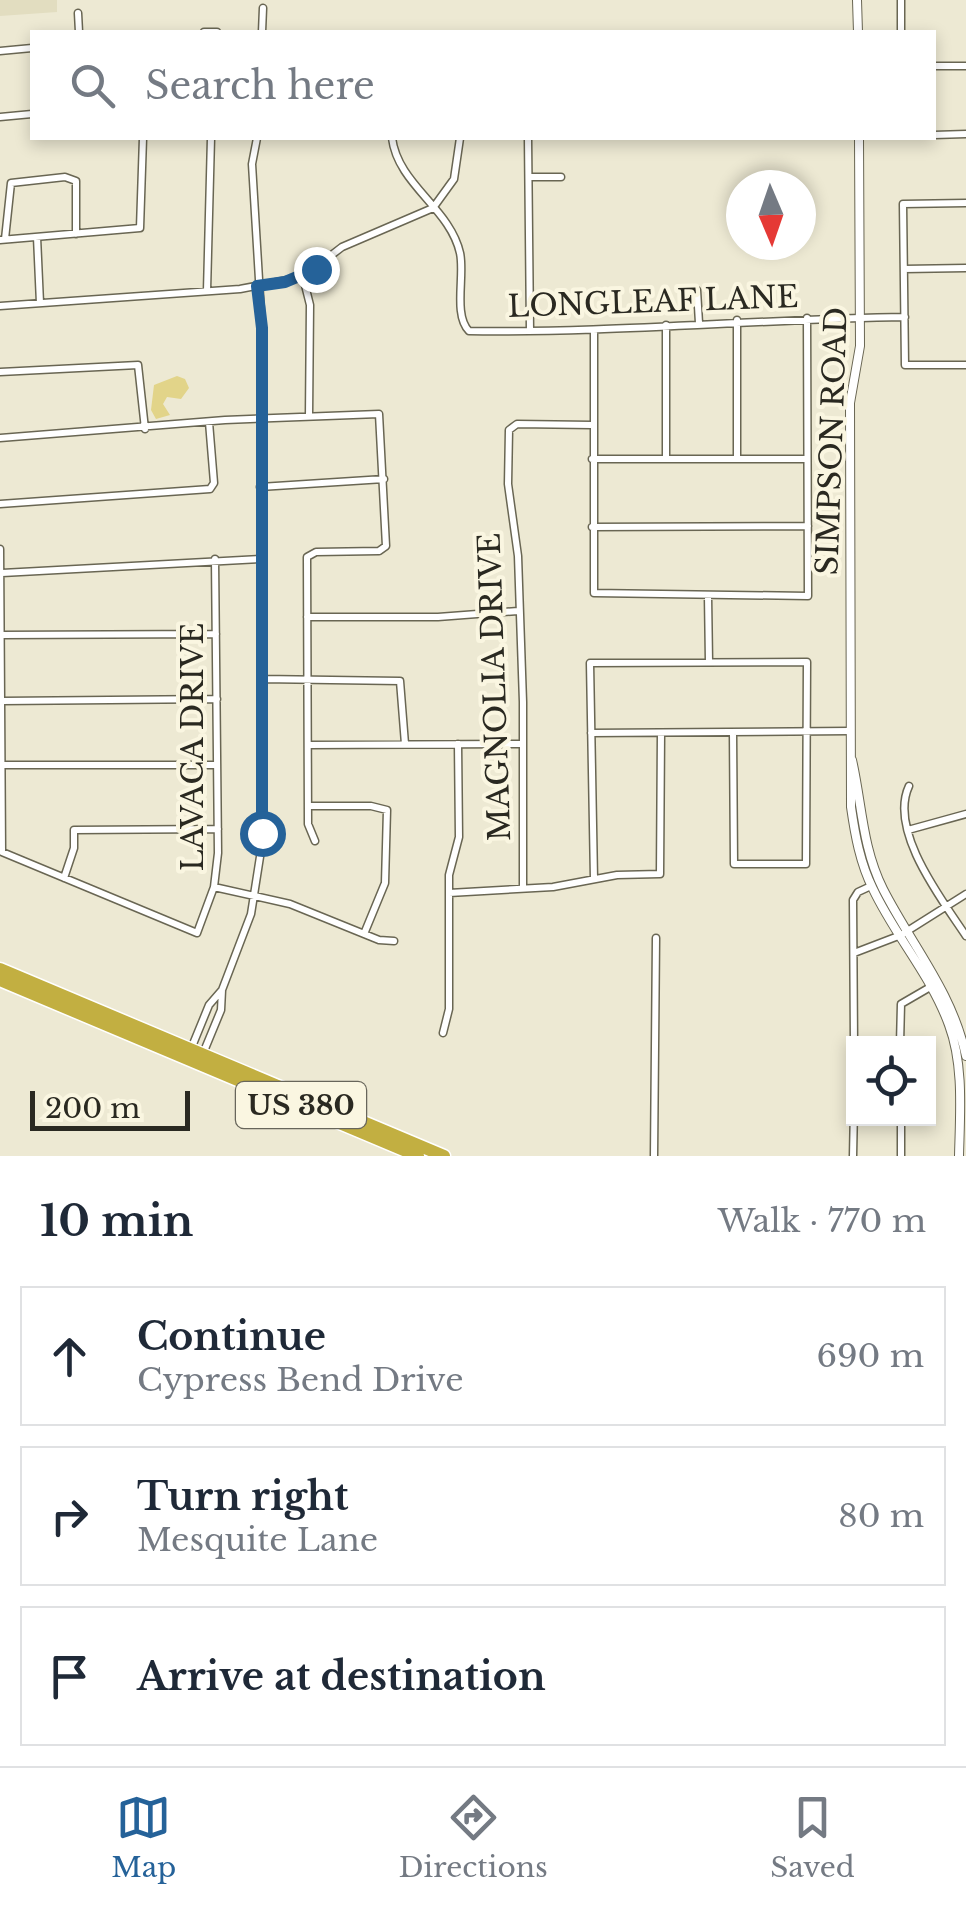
<!DOCTYPE html>
<meta charset="utf-8">
<style>
body{margin:0;font-family:"Libre Baskerville",serif;background:#f2f2f3;color:#1f2937}
.controls{position:absolute;right:30px;bottom:30px;display:grid;overflow:hidden;border-radius:0px;box-shadow:0 5px 15px #0003}
.controls button{width:90px;height:90px;display:grid;place-items:center;padding:0;border:0;border-bottom:2px solid #e0e1e3;background:#fff;color:#1f2937;font:50px sans-serif}
.compass{position:absolute;left:726px;top:170px;width:90px;height:90px;border-radius:50%;background:#fff;box-shadow:0 5px 15px #0003;rotate:178deg}
.scale{position:absolute;left:30px;bottom:25px;width:160px;box-sizing:border-box;padding-left:10px;border:5px solid #2a2921;border-top:0;font-size:28px;line-height:35px;white-space:nowrap;color:#2a2921;-webkit-text-stroke:8px #faf6e1;paint-order:stroke}
.stop{position:absolute;width:30px;height:30px;margin:-22px;border:8px solid #256299;border-radius:50%;background:#fff}
.stop.end{background:#256299;border-color:#fff;box-shadow:0 2px 10px #0008}
.list{margin:0;padding:0;list-style:none}
h2{display:flex;justify-content:space-between;align-items:center;height:130px;margin:0;padding:0 40px;font-size:42px}
h2 small{font-size:32px;font-weight:400;color:#747a83}
.list li{display:grid;grid-template-columns:65px 1fr auto;gap:30px;align-items:center;box-sizing:border-box;height:140px;margin:0 20px 20px;padding:0 20px;border:2px solid #e0e1e3;border-radius:0px}
.list b{display:block;font-size:38px;white-space:nowrap}
.list p{margin:0;font-size:32px;white-space:nowrap;color:#747a83}
.list em{font-size:32px;font-style:normal;color:#747a83}
.icon{flex:none;width:55px;height:55px;fill:none;stroke:currentColor;stroke-width:2;stroke-linecap:round;stroke-linejoin:round}
.map{position:relative;flex:none;width:966px;height:1156px;overflow:hidden}
.search{position:absolute;background:#fff;box-shadow:0 5px 15px #0003;left:30px;right:30px;top:30px;height:110px;display:flex;align-items:center;gap:25px;box-sizing:border-box;padding:0 35px;border-radius:0px;color:#747a83;font-size:38px}
.sheet{height:610px;background:#fff}
nav{display:flex;justify-content:space-around;align-items:center;box-sizing:border-box;height:140px;border-top:2px solid #e0e1e3;background:#fff;font-size:28px;color:#747a83}
nav a{display:grid;justify-items:center;gap:5px}
nav .on{color:#256299}
.map>svg:first-child{display:block}
.built{fill:#e2ddc0}
.green{fill:#e2d489}
.lines{fill:none;stroke-linecap:round;stroke-linejoin:round}
.street-casing{stroke:#696653;stroke-width:9}
.secondary-casing{stroke:#696653;stroke-width:10}
.highway-casing{stroke:#fff;stroke-width:15}
.street{stroke:#fff;stroke-width:6}
.secondary{stroke:#fff;stroke-width:8}
.highway{stroke:#c2af41;stroke-width:12}
.route{stroke:#256299;stroke-width:12}
.labels{text-anchor:middle;stroke-width:8;stroke-linejoin:round;paint-order:stroke}
.shield{fill:#faf6e1;stroke:#68665b;stroke-width:2.5}
.shield-label{font-size:28px;font-weight:bold;fill:#2a2921}
.street-label{font-size:30px;fill:#2a2921;stroke:#faf6e1}
</style>
<div class="map">
<svg width="966" height="1156" viewBox="0 0 966 1156">
<rect width="100%" height="100%" fill="#ede9d3"/>
<path class="built" d="M0 0H57V12L0 16Z"/>
<path class="green" d="M177 376 185 379 189 388 181 399 167 397 163 404 170 415 156 419 151 410 154 385Z"/>
<g class="lines">
<g class="street-casing">
<path id="street" d="M901 0V32
M78 13 79 32
M204 32H217
M262 32 263 8
M0 51 32 48
M934 66H966
M0 117 32 114
M934 135 966 134
M392 138C398 185 450 208 460 253 465 275 453 315 469 331 614 333 759 319 905 317
M528 138 530 331
M529 177H561
M966 203 903 204 905 365H966
M37 237 40 303
M5 239 11 183 65 177 76 181V234
M0 240 140 228 143 138
M904 269 966 268
M303 277 310 305 309 416
M697 290 699 323
M207 291 211 138
M0 306 240 289 303 277 342 247 433 208 454 179 460 138
M737 320V459
M594 333V593L808 596 807 318
M0 372 138 365 145 429
M0 438 225 420 379 414 386 546 379 551 316 552 307 557 308 824 315 841
M592 459H807
M666 459V325
M260 487 384 479
M0 504 210 489 214 483 209 422
M592 527 808 526
M0 549 2 852 197 933 214 887 218 853 215 559
M2 573 260 559
M708 596 709 662
M307 617H438L518 611
M1 635 216 634
M262 679 400 681 405 744
M2 701 217 699
M591 733 850 731
M308 745 523 744
M2 765H217
M909 786C888 831 943 901 966 936
M308 806H371L387 810 385 883 364 934
M908 830 966 814
M64 878 74 848V830L218 829
M594 879 590 663 807 662 806 864H734L733 732
M214 887 290 904 379 940 394 941
M523 888V702L518 556 508 484 509 430 517 424 592 425
M449 893 553 887 617 875 660 874 661 733
M854 953 901 935 966 894
M222 990 251 914 262 844V329L252 164 257 138
M443 1033 449 1009V875L459 837 458 744
M854 1044 853 900 858 892 871 886
M900 1044 901 1004 932 986
M191 1049 209 1005 222 990 221 1010 202 1056
M901 1118V1156
M654 1156 656 938
M853 1156 854 1108"/>
</g>
<g class="secondary-casing">
<path id="secondary" d="M857 0 858 32
M859 138 860 346 850 403 851 807C855 835 860 863 873 889 895 936 931 975 949 1025 964 1065 960 1113 959 1156
M852 760C862 804 862 847 883 889 912 946 952 991 966 1056"/>
</g>
<g class="highway-casing">
<path id="highway" d="M0 969 444 1156
M0 980 418 1156"/>
</g>
<use href="#street" class="street"/>
<use href="#secondary" class="secondary"/>
<use href="#highway" class="highway"/>
</g>
<g class="lines">
<path class="route" d="M262 833V328L257 286 285 282 316 269"/>
</g>
<g class="labels">
<rect class="shield" x="236" y="1082" width="130" height="46" rx="8"/>
<g class="shield-label">
<text x="301" y="1115">US 380</text>
</g>
<g class="street-label">
<text transform="translate(653 302) rotate(-2)" y="10">LONGLEAF LANE</text>
<text transform="translate(832 441) rotate(-88)" y="10">SIMPSON ROAD</text>
<text transform="translate(495 687) rotate(-92)" y="10">MAGNOLIA DRIVE</text>
<text transform="translate(193 747) rotate(-90)" y="10">LAVACA DRIVE</text>
</g>
</g>
</svg>
<div class="controls">
<button><svg class="icon" aria-label="locate" viewBox="0 0 24 24"><circle cx="12" cy="12" r="6"/><path d="M12 2v4M12 18v4M2 12h4M18 12h4"/></svg></button>
</div>
<svg class="compass" viewBox="-18 -18 36 36"><path d="M0-13l5 13h-10z" fill="#e53935"/><path d="M0 13l5-13h-10z" fill="#747a83"/></svg>
<div class="scale">200 m</div>
<div class="stop" style="left:262px;top:833px"></div>
<div class="stop end" style="left:316px;top:269px"></div>
<div class="search"><svg class="icon" aria-label="search" viewBox="0 0 24 24"><circle cx="10" cy="10" r="6"/><path d="M15 15l6 6"/></svg>Search here</div>
</div>
<section class="sheet">
<h2>10 min<small>Walk · 770 m</small></h2>
<ul class="list">
<li><svg class="icon" aria-label="ahead" viewBox="0 0 24 24"><path d="M12 20V5M6 11l6-6 6 6"/></svg><div><b>Continue</b><p>Cypress Bend Drive</p></div><em>690 m</em></li>
<li><svg class="icon" aria-label="right" viewBox="0 0 24 24"><path d="M7 20v-9h11M14 6l5 5-5 5"/></svg><div><b>Turn right</b><p>Mesquite Lane</p></div><em>80 m</em></li>
<li><svg class="icon" aria-label="arrive" viewBox="0 0 24 24"><path d="M6 21V4h12l-3 4 3 4H6"/></svg><div><b>Arrive at destination</b></div></li>
</ul>
</section>
<nav>
<a class="on"><svg class="icon" aria-label="map" viewBox="0 0 24 24"><path d="M3 6l6-2 6 2 6-2v14l-6 2-6-2-6 2zM9 4v14M15 6v14"/></svg>Map</a>
<a><svg class="icon" aria-label="directions" viewBox="0 0 24 24"><path d="M12 3l9 9-9 9-9-9zM9 14v-3h6M13 9l2 2-2 2"/></svg>Directions</a>
<a><svg class="icon" aria-label="saved" viewBox="0 0 24 24"><path d="M7 4h10v16l-5-4-5 4z"/></svg>Saved</a>
</nav>
